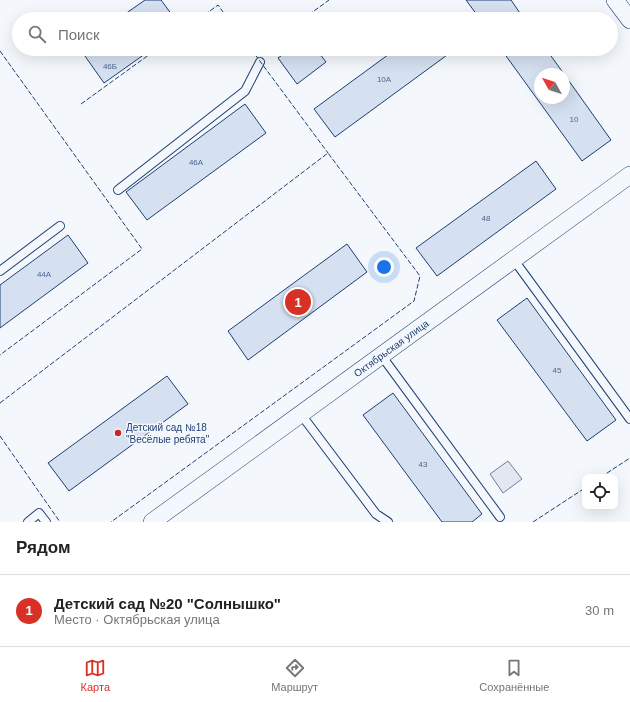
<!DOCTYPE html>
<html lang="ru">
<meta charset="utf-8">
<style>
body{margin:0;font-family:Helvetica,sans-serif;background:#f2f2f2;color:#222}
.controls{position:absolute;right:12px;bottom:12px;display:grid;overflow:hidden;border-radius:8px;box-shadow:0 4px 16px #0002}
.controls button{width:36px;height:36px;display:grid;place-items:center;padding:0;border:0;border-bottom:1px solid #e0e0e0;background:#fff;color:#222;font:20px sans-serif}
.compass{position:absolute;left:534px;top:68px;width:36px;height:36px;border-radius:50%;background:#fff;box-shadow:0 4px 16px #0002;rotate:309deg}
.you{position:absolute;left:384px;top:267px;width:14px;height:14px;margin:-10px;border:3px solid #fff;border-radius:50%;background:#1a73e8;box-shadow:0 0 0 6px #1a73e833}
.badge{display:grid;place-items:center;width:26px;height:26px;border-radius:50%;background:#d93025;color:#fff;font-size:13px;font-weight:700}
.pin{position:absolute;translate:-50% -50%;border:2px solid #fff;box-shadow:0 1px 4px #0006}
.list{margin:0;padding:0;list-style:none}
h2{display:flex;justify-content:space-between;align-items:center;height:52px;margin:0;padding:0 16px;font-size:17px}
h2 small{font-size:13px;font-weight:400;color:#767676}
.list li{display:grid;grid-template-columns:26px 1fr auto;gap:12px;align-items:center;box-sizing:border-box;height:72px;padding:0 16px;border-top:1px solid #e0e0e0}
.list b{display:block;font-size:15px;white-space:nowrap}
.list p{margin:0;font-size:13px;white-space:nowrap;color:#767676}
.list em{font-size:13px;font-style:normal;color:#767676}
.icon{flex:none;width:22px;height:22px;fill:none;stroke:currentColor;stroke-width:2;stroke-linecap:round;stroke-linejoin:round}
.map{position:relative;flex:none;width:630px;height:522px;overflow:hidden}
.search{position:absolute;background:#fff;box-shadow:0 4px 16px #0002;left:12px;right:12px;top:12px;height:44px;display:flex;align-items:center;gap:10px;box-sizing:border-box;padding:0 14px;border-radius:22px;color:#767676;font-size:15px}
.sheet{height:124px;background:#fff}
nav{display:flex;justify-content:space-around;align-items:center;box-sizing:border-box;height:56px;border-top:1px solid #e0e0e0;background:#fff;font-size:11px;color:#767676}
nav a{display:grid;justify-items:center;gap:2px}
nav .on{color:#d93025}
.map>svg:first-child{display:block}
.parking{fill:#e3e8f0;stroke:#687fa3}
.building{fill:#d5e0f0;stroke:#1d3f73}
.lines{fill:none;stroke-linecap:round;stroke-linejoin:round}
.lane-casing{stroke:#1d3f73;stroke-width:10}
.street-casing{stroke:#1d3f73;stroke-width:18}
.lane{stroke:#f4f7fb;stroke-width:8}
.street{stroke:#f4f7fb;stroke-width:17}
.fence{stroke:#1d3f73;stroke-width:1;stroke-dasharray:5 2;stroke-linecap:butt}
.poi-dot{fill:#c62828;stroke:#f4f7fb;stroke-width:1.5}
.labels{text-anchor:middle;stroke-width:3;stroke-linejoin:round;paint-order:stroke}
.number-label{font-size:8px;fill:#4b6792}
.street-label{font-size:10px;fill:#1d3f73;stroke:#f4f7fb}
.poi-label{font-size:10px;fill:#1d3f73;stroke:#f4f7fb;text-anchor:start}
</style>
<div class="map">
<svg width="630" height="522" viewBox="0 0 630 522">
<rect width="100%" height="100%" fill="#f4f7fb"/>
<path class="parking" d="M508 461 522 479 503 493 490 474Z"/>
<path class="building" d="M145 0H161L175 19H118Z
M466 0H511L524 19H480Z
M80 49H152L104 83Z
M291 49H316L326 62 297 84 278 58Z
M396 49 454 50 335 137 314 109Z
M501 49H546L564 74H540V98H564V74L611 140 582 161Z
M245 104 266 133 147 220 126 192Z
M536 161 556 189 437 276 416 248Z
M68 235 88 263 0 328V285Z
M347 244 367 272 248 360 228 331Z
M527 298 616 420 587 441 497 320Z
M167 376 188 404 69 491 48 463Z
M393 393 482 514 472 522H442L363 415Z"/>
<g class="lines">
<g class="lane-casing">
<path id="lane" d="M118 190 245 91 260 62
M514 260 630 419
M0 271 60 226
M381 355 500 517
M300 413 376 514 388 522
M28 522 39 513 46 522"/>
</g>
<g class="street-casing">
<path id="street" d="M615 0 630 20
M152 522 630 175"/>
</g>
<use href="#lane" class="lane"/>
<use href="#street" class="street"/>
<path class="fence" d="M199 19 218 5 228 19
M303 19 329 0
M251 49 328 153
M0 51 142 249 0 355
M255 55 262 49
M81 104 157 49
M0 403 328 153 420 276 414 301 111 522
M0 436 60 522
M601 477 630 458
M533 522 585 488"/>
</g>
<circle class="poi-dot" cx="118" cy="433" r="4"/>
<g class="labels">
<g class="number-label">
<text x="110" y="69">46Б</text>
<text x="384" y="82">10А</text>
<text x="574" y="122">10</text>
<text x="196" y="165">46А</text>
<text x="486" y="221">48</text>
<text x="44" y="277">44А</text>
<text x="557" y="373">45</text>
<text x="423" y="467">43</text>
</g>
<g class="street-label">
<text transform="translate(391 348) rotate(-36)" y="4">Октябрьская улица</text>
</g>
<g class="poi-label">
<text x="126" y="431">Детский сад №18<tspan x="126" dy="12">"Весёлые ребята"</tspan></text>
</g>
</g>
</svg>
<div class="controls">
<button><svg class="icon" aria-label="locate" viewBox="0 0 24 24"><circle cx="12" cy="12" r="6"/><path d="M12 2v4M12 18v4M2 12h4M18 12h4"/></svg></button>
</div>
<svg class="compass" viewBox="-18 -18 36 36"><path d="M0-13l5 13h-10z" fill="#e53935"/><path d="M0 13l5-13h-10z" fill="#767676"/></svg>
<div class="you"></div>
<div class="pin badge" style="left:298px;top:302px">1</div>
<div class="search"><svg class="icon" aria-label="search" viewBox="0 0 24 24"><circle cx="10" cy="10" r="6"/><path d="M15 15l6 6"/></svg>Поиск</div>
</div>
<section class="sheet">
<h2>Рядом<small></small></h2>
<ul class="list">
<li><span class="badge">1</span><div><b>Детский сад №20 &quot;Солнышко&quot;</b><p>Место · Октябрьская улица</p></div><em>30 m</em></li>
</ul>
</section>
<nav>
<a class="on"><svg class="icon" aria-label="map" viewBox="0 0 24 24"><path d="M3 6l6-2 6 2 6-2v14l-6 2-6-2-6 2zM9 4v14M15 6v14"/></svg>Карта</a>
<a><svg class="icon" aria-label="directions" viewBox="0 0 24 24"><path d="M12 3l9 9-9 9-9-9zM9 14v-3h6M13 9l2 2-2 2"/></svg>Маршрут</a>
<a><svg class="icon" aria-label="saved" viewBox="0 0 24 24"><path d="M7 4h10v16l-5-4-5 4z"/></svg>Сохранённые</a>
</nav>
